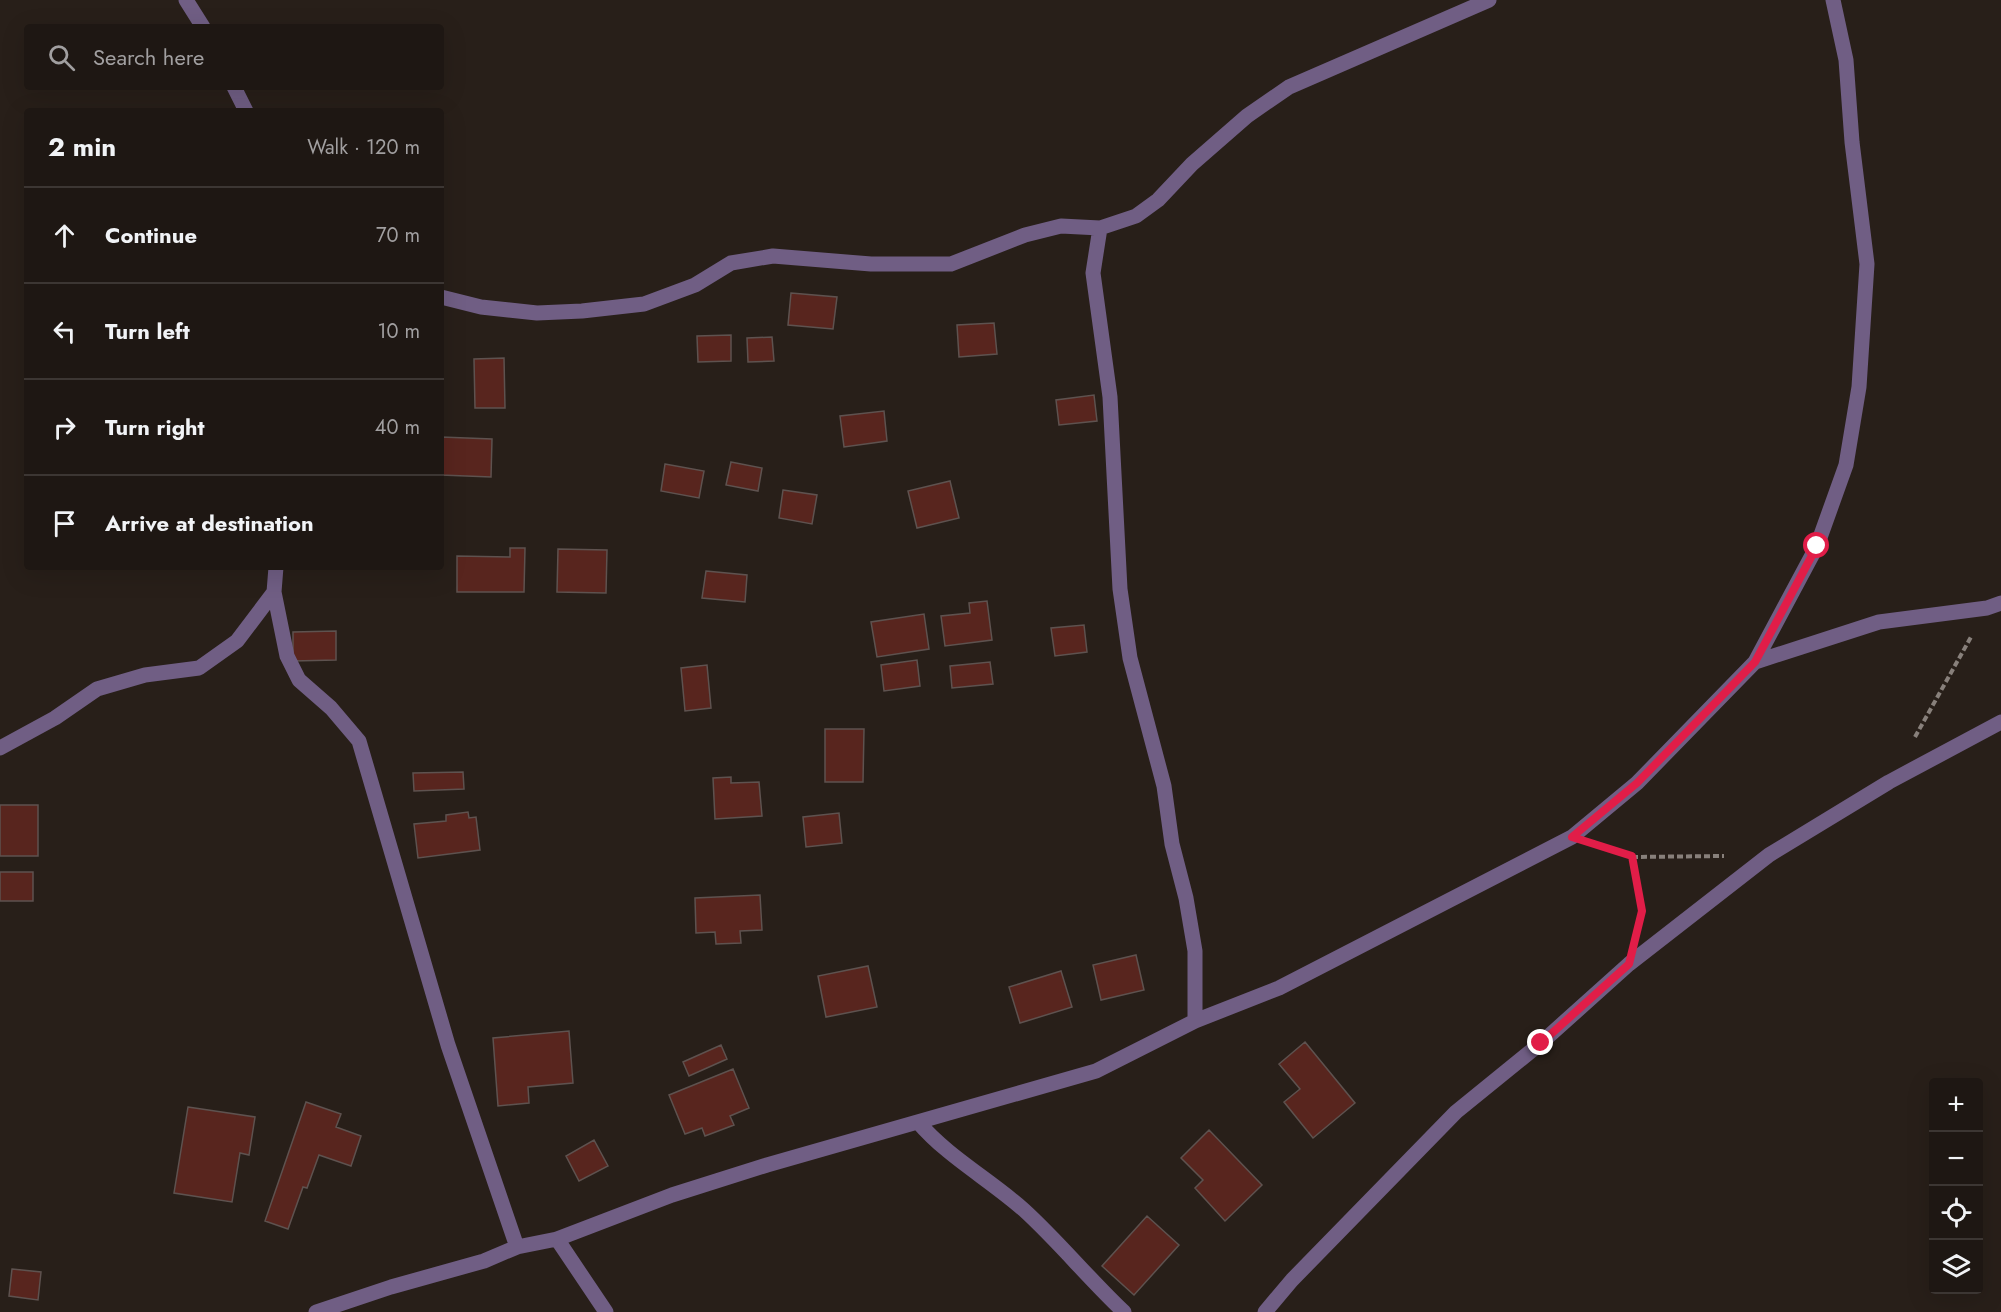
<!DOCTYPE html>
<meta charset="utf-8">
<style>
body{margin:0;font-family:Jost,sans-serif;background:#2b2421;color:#f1f3f6}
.controls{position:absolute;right:18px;bottom:18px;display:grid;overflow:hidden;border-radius:6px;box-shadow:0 6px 24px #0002}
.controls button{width:54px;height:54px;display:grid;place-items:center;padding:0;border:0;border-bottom:2px solid #3c3633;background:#1e1713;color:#f1f3f6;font:30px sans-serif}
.stop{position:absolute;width:18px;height:18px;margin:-14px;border:4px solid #e11d48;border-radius:50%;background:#fff}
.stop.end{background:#e11d48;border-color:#fff;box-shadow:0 2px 6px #0008}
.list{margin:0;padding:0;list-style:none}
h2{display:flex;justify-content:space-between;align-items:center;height:78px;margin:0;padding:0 24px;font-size:26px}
h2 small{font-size:20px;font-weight:400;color:#a19fa0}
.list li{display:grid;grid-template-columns:39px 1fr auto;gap:18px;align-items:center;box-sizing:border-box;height:96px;padding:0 24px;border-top:2px solid #3c3633}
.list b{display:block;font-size:22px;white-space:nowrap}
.list em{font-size:20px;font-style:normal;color:#a19fa0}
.icon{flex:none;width:33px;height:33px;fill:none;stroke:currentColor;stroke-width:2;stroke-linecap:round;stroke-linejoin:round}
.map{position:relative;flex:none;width:2001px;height:1312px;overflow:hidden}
.search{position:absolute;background:#1e1713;box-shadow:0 6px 24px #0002;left:24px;top:24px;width:420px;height:66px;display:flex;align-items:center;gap:15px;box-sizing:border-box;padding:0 21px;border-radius:6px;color:#a19fa0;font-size:22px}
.panel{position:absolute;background:#1e1713;box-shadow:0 6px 24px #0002;left:24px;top:108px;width:420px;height:462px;border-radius:6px}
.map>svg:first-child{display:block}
.building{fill:#58251e;stroke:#5e524f;stroke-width:1.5}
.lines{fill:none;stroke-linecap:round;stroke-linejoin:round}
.path{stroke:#88807b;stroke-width:4;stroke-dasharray:6 3;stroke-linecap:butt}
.minor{stroke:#705e84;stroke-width:15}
.route{stroke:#e11d48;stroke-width:8}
</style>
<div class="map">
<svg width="2001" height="1312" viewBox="0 0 2001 1312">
<rect width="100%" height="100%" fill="#281f19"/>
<path class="building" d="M791 293 837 297 833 329 788 325Z
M994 323 997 354 959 357 957 325Z
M731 335V361L698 362 697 336Z
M772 337 774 361 748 362 747 338Z
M504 358 505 408H475L474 359Z
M1094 395 1097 421 1059 425 1056 400Z
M884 411 887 441 844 447 840 416Z
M441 437 492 439 491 477 441 475Z
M731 462 762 468 758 491 726 485Z
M665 464 704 471 699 498 661 491Z
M950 481 959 518 917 528 908 491Z
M783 490 817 495 812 524 779 518Z
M510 548H525L524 592H457V556L510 557Z
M558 549 607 550 606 593 557 592Z
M706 571 747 575 745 602 702 598Z
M987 601 992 640 945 646 941 616 970 613 969 603Z
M924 614 929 649 877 657 871 622Z
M1084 625 1087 652 1055 656 1051 628Z
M336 631V660L293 661V632Z
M917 660 920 686 884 691 881 665Z
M990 662 993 684 952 688 950 666Z
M707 665 711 708 685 711 681 668Z
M825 729H864L863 782H825Z
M463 772 464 789 414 791 413 773Z
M731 777V783L759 782 762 816 715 819 713 778Z
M0 805H38V856H0Z
M468 812 469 818 476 817 480 850 418 858 414 824 446 821V815Z
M839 813 842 843 806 847 803 817Z
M0 872H33V901H0Z
M760 895 762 930 740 931 741 943 716 944 715 932 696 933 695 898Z
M1136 955 1144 990 1101 1000 1093 965Z
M868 966 877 1007 826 1017 818 976Z
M1061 971 1072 1007 1020 1023 1009 987Z
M569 1031 573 1083 528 1087 529 1103 498 1106 493 1038Z
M1305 1042 1355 1103 1313 1138 1284 1102 1300 1089 1279 1064Z
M721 1045 727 1059 689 1076 683 1062Z
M733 1069 749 1108 730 1116 734 1125 705 1136 702 1128 685 1134 669 1095Z
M306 1102 341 1114 336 1127 361 1136 351 1166 319 1155 307 1188 303 1187 288 1229 265 1221Z
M188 1107 255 1117 249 1155 240 1153 232 1202 174 1193Z
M1209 1130 1262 1185 1225 1221 1195 1188 1203 1180 1181 1158Z
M594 1140 608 1166 579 1181 566 1156Z
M1147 1216 1179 1245 1134 1295 1102 1266Z
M12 1269 41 1272 38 1300 9 1296Z"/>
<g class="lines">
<path class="path" d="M1915 737 1971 637
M1601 846 1632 857 1642 911 1639 923
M1632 857 1724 856"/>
<path class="minor" d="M186 0 203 27
M234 87 246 111
M1100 228 1093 273 1110 397 1120 589 1130 658 1164 786 1172 844 1186 898 1195 951V1021
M441 297 481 307 537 313 582 311 644 304 695 285 731 263 773 256 871 264H951L1025 235 1061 226 1100 228 1136 216 1158 200 1192 164 1247 116 1289 87 1489 0
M276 567 274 592 287 656 299 680 331 708 359 741 448 1045 517 1247
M1755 662 1879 622 1987 608 2001 603
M0 748 55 718 97 689 145 675 199 668 237 641 274 592
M918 1122C948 1157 989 1179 1024 1210 1059 1242 1089 1279 1124 1312
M557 1239 606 1312
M316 1312 391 1287 484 1261 517 1247 557 1239 672 1195 767 1165 1096 1071 1195 1021 1279 988 1572 837 1637 783 1755 662 1817 546 1846 465 1859 387 1867 264 1852 142 1846 60 1833 0
M1265 1312 1292 1280 1456 1112 1541 1043 1629 964 1769 855 1889 782 2001 722"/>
</g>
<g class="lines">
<path class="route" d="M1541 1043 1629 964 1642 911 1632 856 1572 837 1637 783 1755 662 1817 546"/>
</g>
</svg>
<div class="controls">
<button>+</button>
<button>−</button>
<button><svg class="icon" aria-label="locate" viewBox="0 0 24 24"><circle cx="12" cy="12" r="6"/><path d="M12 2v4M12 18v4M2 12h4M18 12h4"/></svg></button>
<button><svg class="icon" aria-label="layers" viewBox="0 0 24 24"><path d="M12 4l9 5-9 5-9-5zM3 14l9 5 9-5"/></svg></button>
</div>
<div class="stop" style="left:1817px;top:546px"></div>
<div class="stop end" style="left:1541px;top:1043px"></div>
<div class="search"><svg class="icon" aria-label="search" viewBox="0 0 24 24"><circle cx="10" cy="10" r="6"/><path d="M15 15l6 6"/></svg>Search here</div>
<section class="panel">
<h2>2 min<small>Walk · 120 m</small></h2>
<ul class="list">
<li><svg class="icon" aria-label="ahead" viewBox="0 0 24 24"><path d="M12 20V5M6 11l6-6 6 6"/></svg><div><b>Continue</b></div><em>70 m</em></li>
<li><svg class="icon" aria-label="left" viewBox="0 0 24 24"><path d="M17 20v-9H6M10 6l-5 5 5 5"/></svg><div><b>Turn left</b></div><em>10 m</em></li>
<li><svg class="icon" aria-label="right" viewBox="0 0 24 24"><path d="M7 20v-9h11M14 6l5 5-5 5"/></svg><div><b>Turn right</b></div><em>40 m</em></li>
<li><svg class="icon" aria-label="arrive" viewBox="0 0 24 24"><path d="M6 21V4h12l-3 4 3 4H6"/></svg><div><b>Arrive at destination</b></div></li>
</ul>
</section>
</div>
